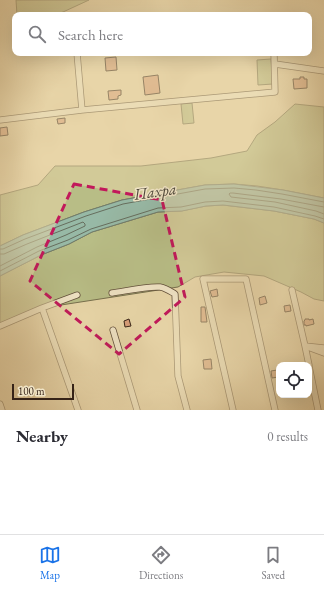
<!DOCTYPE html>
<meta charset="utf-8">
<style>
body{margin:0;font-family:"EB Garamond",serif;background:#f7f7f7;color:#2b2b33}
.controls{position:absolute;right:12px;bottom:12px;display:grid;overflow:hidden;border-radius:8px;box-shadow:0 4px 16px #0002}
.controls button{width:36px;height:36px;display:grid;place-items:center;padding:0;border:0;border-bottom:1px solid #e1e1e2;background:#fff;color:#2b2b33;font:20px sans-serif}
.scale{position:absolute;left:12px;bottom:10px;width:62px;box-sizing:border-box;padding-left:4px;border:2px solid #362317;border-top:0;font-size:11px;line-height:14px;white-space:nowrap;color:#362317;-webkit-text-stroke:3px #f0e4c6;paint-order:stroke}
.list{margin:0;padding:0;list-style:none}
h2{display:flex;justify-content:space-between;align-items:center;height:52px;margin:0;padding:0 16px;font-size:17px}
h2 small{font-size:13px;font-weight:400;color:#7c7c81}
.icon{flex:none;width:22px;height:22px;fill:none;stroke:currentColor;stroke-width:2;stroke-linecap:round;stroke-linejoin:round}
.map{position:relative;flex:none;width:324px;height:410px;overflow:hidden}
.search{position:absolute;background:#fff;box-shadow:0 4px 16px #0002;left:12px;right:12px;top:12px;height:44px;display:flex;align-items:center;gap:10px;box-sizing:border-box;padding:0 14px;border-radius:8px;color:#7c7c81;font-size:15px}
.sheet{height:124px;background:#fff}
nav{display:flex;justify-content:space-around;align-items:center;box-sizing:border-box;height:56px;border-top:1px solid #e1e1e2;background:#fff;font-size:11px;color:#7c7c81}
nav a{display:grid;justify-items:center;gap:2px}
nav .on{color:#1a73e8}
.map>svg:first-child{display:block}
.green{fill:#b8bd86;stroke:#77704e}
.water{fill:#97b9a6;stroke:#707d6d}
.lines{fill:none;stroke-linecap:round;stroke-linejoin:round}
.shore{stroke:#666e5e;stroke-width:1}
.building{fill:#d99f7a;stroke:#362317}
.minor-casing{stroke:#62503b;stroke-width:7}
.minor{stroke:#f0e4c6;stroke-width:5.5}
.marked{fill:none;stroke:#c2185b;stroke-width:3;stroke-dasharray:8 5;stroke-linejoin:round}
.labels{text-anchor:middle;stroke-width:3;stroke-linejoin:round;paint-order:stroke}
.water-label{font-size:16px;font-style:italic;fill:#4e483b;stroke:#f0e4c6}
</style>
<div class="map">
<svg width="324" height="410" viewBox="0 0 324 410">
<rect width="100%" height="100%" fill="#e8d6a8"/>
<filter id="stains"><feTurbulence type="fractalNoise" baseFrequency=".005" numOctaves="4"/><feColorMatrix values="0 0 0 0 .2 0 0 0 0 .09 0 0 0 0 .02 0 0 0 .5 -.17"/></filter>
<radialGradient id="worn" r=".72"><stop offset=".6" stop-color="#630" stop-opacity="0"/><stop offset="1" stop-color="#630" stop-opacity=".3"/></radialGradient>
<path class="green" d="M16 0H89L63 12 53 15H17Z
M271 59 273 84 258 85 257 60Z
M192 103 194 123 183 124 181 104Z
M295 104 324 107V198L283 190 257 186 234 184 205 185 122 200 84 212 23 235 0 246V195L38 185 55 166H141L211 158 247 151 257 135 275 122Z
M223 205 274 211 314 219 324 223V301L314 299 301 292 264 276 224 272 195 277 178 287 48 307 0 328V276L41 255 69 244 92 232 158 212 181 211 206 206Z"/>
<path class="water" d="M234 184 283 190 324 198V223L314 219 274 211 223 205 206 206 182 211 158 212 92 232 69 244 41 255 0 276V246L23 235 84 212 122 200 205 185Z"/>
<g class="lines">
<path class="shore" d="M324 207 281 199 233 193H230L229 194 231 197 275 202 316 211 324 214
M0 249H3L25 239 86 216 123 204 205 189 234 188 256 190 282 194 324 202
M0 254H4L27 244 83 222 85 224V226L66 235 37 247 0 266
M0 271 39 251 68 240 91 229 158 208 181 207 205 202 223 201 274 207 315 216 324 219"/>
</g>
<path class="building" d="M116 57 117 70 106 71 105 58Z
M158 75 160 93 145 95 143 77Z
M300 77H304V79H307V88L294 89 293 79H300Z
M121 90V95L118 96V99L109 100 108 91Z
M65 118V123L58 124 57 119Z
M7 127 8 135 0 136V128Z
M217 289 218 296 212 297 210 291Z
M265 296 267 303 260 305 259 298Z
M290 305 291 311 285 312 284 306Z
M201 307H205L207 322H201Z
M129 319 131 326 125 327 124 321Z
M305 319H309V320L313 319 314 324 306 326V325H304V321L305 320Z
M211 359 212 369H204L203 360Z
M277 370 278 377 272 378 271 371Z"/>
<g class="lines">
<g class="minor-casing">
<path id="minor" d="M77 53 82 110
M275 64 324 71
M0 120 82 110 275 92 274 53
M292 290 305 346 324 348
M112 293C126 291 147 286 160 287 166 288 170 291 175 294L178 376 187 410
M42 308 78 410
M0 326 42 308 77 295
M113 330 137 410
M309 365 305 346 324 353
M309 366 318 410
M0 404 2 410
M233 410 203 279H246L275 410"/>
</g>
<use href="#minor" class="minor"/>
</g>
<path d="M0 0H324V410H0ZM74 184 162 200 185 297 119 354 30 281Z" fill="#e8d6a8" fill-opacity=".55" fill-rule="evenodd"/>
<path class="marked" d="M74 184 162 200 185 297 119 354 30 281Z"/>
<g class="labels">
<g class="water-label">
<text transform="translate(155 191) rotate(-8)" y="6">Пахра</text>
</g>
</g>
<rect width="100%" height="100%" filter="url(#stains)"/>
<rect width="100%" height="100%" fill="url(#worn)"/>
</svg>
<div class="controls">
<button><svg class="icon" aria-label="locate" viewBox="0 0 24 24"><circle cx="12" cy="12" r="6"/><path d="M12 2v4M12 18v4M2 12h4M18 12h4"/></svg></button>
</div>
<div class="scale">100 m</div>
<div class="search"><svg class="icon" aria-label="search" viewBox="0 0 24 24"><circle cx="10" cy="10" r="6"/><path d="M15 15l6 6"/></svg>Search here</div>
</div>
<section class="sheet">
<h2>Nearby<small>0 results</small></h2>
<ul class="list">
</ul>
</section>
<nav>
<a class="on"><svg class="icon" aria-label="map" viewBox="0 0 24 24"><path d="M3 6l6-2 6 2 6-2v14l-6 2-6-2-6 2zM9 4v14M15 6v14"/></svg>Map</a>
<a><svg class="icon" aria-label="directions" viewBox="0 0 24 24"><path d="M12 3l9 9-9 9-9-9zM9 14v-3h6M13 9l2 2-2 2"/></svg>Directions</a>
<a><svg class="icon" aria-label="saved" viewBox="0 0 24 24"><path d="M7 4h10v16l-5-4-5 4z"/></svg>Saved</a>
</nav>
